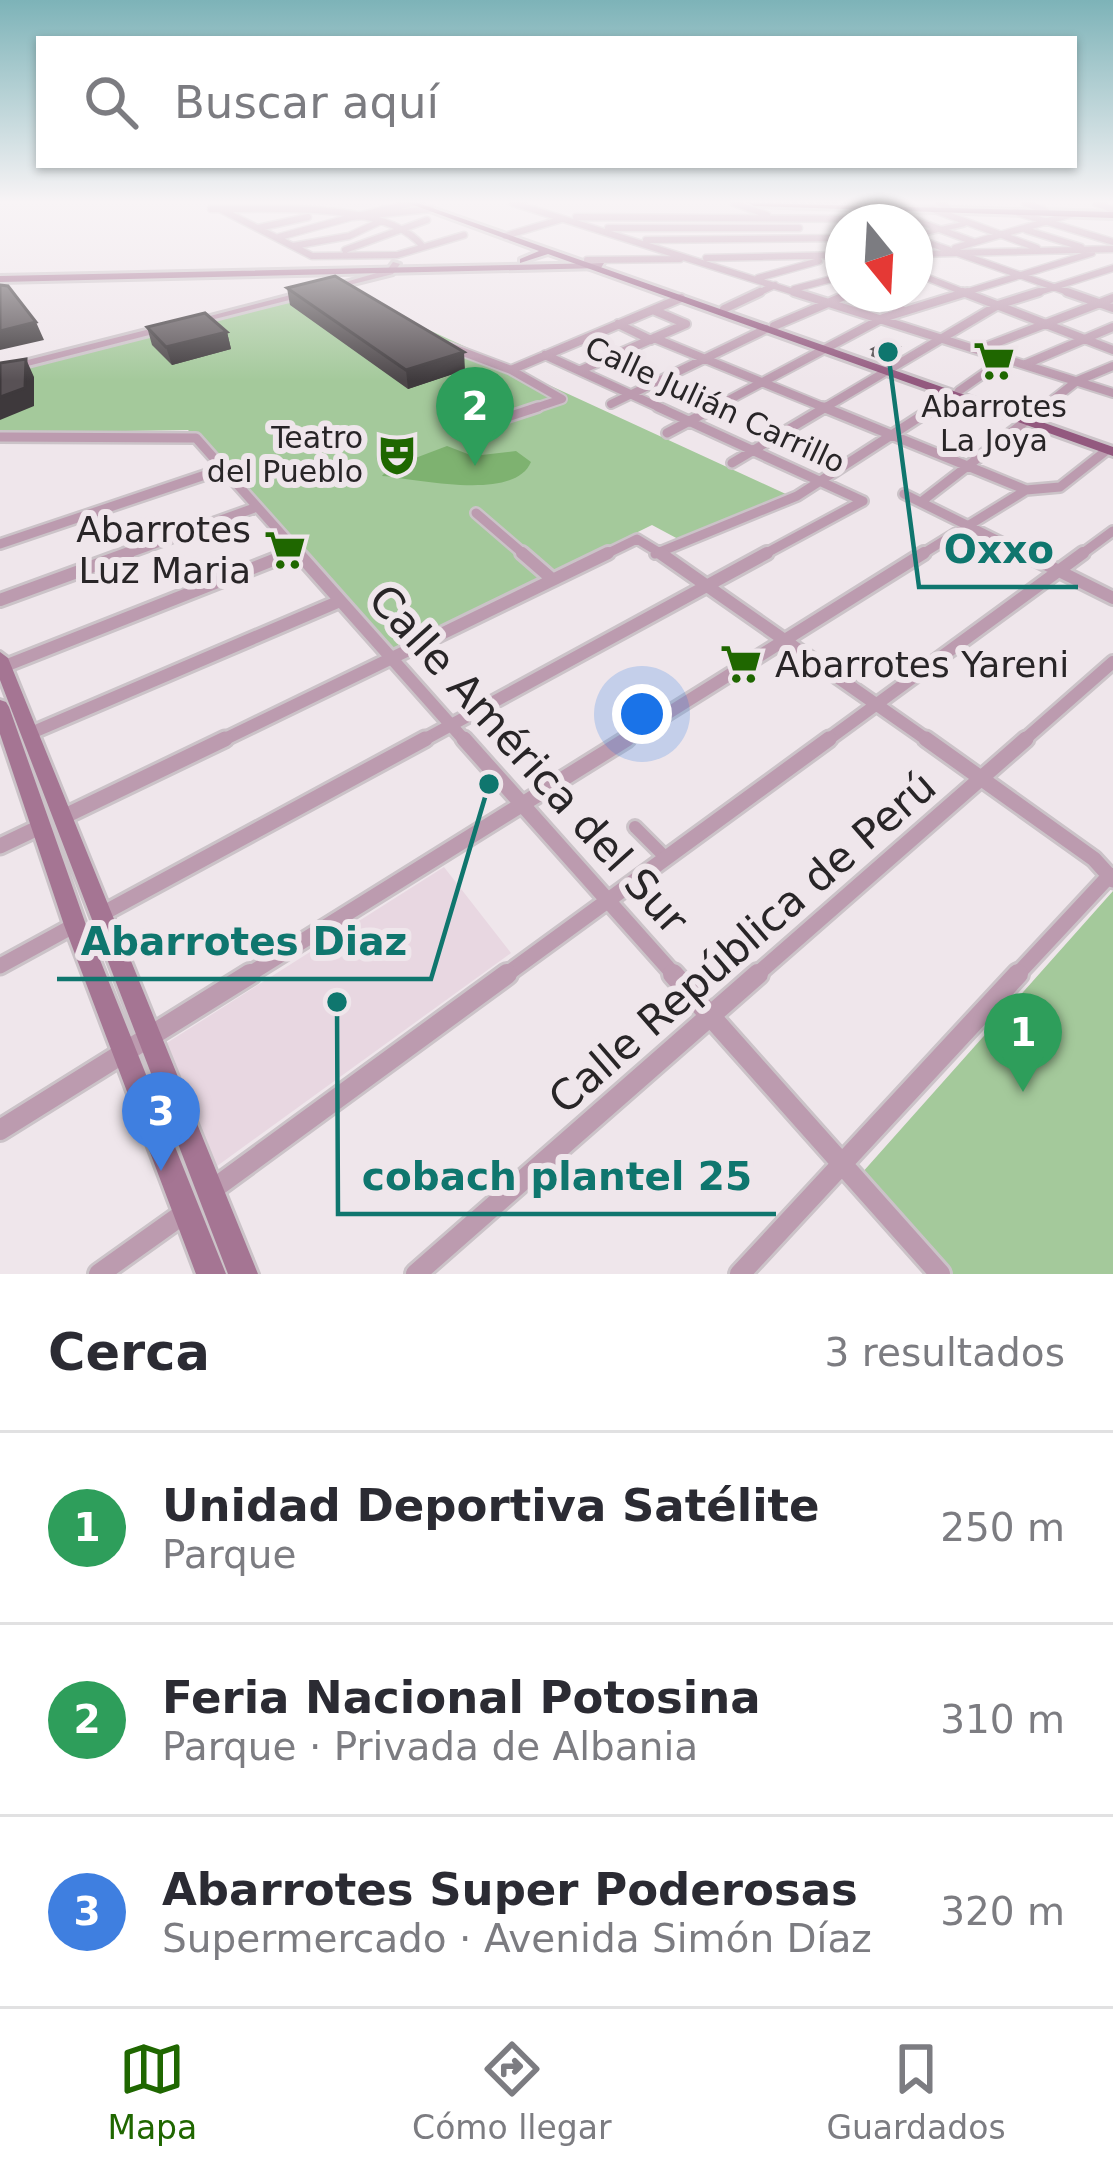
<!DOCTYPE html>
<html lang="es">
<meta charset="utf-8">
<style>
body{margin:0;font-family:"DejaVu Sans",sans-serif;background:#f7f7f7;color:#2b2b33}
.compass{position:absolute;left:825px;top:204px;width:108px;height:108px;border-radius:50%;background:#fff;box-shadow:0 3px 9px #0004;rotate:162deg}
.you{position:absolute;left:642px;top:714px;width:42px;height:42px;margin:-30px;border:9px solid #fff;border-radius:50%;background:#1a73e8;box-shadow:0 0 0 18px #1a73e833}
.badge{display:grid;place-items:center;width:78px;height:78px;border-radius:50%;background:#1f6700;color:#fff;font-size:39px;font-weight:700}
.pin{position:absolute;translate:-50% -99px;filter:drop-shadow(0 3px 6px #0008)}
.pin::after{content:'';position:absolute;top:63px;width:42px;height:36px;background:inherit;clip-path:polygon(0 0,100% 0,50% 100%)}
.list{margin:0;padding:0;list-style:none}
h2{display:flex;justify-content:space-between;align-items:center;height:156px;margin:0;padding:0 48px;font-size:51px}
h2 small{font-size:39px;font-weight:400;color:#7c7c81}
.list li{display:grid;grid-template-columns:78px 1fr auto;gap:36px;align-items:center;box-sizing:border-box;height:192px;padding:0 48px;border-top:3px solid #e1e1e2}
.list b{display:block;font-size:45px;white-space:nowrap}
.list p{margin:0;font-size:39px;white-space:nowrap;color:#7c7c81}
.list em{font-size:39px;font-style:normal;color:#7c7c81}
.icon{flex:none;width:66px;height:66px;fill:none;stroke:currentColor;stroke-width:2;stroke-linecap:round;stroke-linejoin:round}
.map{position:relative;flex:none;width:1113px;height:1274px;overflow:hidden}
.search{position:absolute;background:#fff;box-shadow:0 3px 9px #0004;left:36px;right:36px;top:36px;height:132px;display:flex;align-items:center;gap:30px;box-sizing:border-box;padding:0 42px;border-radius:0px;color:#7c7c81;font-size:45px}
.sheet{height:732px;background:#fff}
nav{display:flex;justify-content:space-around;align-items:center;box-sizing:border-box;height:168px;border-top:3px solid #e1e1e2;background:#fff;font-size:33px;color:#7c7c81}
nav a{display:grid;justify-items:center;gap:6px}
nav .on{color:#1f6700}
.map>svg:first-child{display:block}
.built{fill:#e8d7e1}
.green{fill:#a4c99b}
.water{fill:#7eb270}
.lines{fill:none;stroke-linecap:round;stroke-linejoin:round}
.pedestrian-far1-casing{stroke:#cbc3c8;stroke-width:8}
.pedestrian-casing{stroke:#cbc3c8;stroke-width:18}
.minor-far5-casing{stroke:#cbc3c8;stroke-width:9}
.minor-far4-casing{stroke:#cbc3c8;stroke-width:12}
.minor-far3-casing{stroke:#cbc3c8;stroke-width:14}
.minor-far2-casing{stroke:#cbc3c8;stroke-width:18}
.minor-far1-casing{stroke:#cbc3c8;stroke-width:21}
.minor-casing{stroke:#cbc3c8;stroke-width:26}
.tertiary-casing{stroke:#cbc3c8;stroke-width:6}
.secondary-casing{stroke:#cbc3c8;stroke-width:6}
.primary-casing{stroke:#cbc3c8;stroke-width:6}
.trunk-casing{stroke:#cbc3c8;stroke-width:6}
.pedestrian-far1{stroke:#bc9baf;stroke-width:4.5}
.pedestrian{stroke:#bc9baf;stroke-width:12}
.minor-far5{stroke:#bc9baf;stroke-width:6}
.minor-far4{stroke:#bc9baf;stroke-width:8}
.minor-far3{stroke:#bc9baf;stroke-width:9}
.minor-far2{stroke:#bc9baf;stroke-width:12}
.minor-far1{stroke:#bc9baf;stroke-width:15}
.minor{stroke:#bc9baf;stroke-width:20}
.tertiary{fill:#bc9baf;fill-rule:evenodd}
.secondary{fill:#a57593;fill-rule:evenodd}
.primary{fill:#93597f;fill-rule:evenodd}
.trunk{fill:#8b4d76;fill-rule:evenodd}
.wall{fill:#4c4649}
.shaded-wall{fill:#3e393c}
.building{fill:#585155;stroke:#3e393c;stroke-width:3}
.labels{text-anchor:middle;stroke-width:12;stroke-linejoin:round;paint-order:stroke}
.far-street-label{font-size:30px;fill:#282527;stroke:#efe6eb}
.far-poi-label{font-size:30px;fill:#282527;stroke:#efe6eb}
.poi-label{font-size:36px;fill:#282527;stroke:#efe6eb;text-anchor:end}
.near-street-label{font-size:42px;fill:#282527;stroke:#efe6eb}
.leader{fill:none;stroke:#0f766e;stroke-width:4.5}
.callout-dot{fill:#0f766e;stroke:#efe6eb;stroke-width:4.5}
.callout-label{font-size:39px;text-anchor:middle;font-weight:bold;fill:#0f766e;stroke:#efe6eb;stroke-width:12;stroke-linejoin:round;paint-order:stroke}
</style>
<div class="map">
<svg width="1113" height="1274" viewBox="0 0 1113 1274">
<rect width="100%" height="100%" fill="#efe6eb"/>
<path class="built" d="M444 867 511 953 213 1169 162 1046Z"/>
<path class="green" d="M340 289 788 495 680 540 652 525 392 653 188 430 0 433V374Z
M1113 891V1274H952L861 1174Z"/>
<path class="water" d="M447 446 473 456 516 451 531 462C514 502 419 479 382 476L389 468Z"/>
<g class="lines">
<g class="pedestrian-far1-casing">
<path id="pedestrian-far1" d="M915 235 964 224"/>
</g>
<g class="pedestrian-casing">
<path id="pedestrian" d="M635 827 664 856"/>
</g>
<g class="minor-far5-casing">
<path id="minor-far5" d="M413 203 353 217 431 209
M513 203 803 295
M734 203 767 215
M939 203 948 208
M1025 203 1046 211
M1096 203 1113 210
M211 209C267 210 387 200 423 247
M220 209 312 256 397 255 464 235
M932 209 1037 248
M1015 212 1113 242
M576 217 865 219
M912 219 974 242
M258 228 308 217
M608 228H799
M1026 230 1081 247
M505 236 562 219
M279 237 352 217
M915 238 1076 295
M646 240 843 238
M293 246 349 236 381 221
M955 248 1072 214
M345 250 427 220
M915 254 1113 249
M706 258 843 255
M587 260 680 259
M915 273 971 295
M758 278 819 261
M794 289 843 276
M754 295 775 285
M957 295 1092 253
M1030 295 1113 268"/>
</g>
<g class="minor-far4-casing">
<path id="minor-far4" d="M794 292 1113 393
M963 292 1113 350
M1067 292 1113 308
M867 295 904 311
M724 309 760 292
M653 310 686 324
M618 324 651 340
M774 326 849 294
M654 338 830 410
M450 347 511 370 562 399 529 410
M980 349 1113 298
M545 355 665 410
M1026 364 1113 327
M511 370 681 298
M581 370 686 324
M959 391 1006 358
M611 404 766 329
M710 410 883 318 967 292
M821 410 998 305 1039 292
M931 410 954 395
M1040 410 1077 381 1113 366"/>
</g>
<g class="minor-far3-casing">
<path id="minor-far3" d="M658 407 863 501
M823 407 1026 490
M1032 416 1044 407
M465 431 538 407
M667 433 716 407
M0 437 196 438 301 556
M732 463 826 407
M904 494 1029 556
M921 502 1026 421
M476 513 526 556
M0 544 223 469
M655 554 797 496 935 407
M121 556 257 507
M283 556 296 551
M602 556 637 539 665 556
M761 556 863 501
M919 556 1026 490 1060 487 1107 450
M1079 556 1113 531"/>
</g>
<g class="minor-far2-casing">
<path id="minor-far2" d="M298 553 466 742
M522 553 552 579
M660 553 930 742
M1023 553 1113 598
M0 600 129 553
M0 668 291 553
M31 733 340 601
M219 742 608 553
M420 742 767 553
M622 742 924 553
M825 742 1083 553
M1022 742 1113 662"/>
</g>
<g class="minor-far1-casing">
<path id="minor-far1" d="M464 739 676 977
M926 739 1094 859 1113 880
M63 817 225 739
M0 846 42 826
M100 915 425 739
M0 966 75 925
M245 977 627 739
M503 977 829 739
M754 977 1026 739
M1015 977 1110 875"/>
</g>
<g class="minor-casing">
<path id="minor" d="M673 974 940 1274
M0 1130 250 974
M212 1190 507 974
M99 1274 186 1212
M416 1274 758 974
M740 1274 1018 974"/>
</g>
<g class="tertiary-casing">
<path id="tertiary" d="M393 262 400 264 393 274 329 290 325 288 387 270Z
M306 291 310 293 309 295 195 324 191 321Z
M166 325 169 326V330L0 373V367Z"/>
</g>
<g class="secondary-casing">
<path id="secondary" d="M604 263 601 268 0 282V276Z
M0 652 8 658 258 1274H228L0 680Z
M0 700 6 702 9 707 86 925 226 1274H196L64 925 0 734Z"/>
</g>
<g class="primary-casing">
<path id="primary" d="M408 203H418L1113 447V456L548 254 520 263V259L539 251Z"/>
</g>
<g class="trunk-casing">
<path id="trunk" d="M749 203 1113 212V218L754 206Z"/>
</g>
<use href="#pedestrian-far1" class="pedestrian-far1"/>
<use href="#pedestrian" class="pedestrian"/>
<use href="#minor-far5" class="minor-far5"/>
<use href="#minor-far4" class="minor-far4"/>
<use href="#minor-far3" class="minor-far3"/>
<use href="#minor-far2" class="minor-far2"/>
<use href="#minor-far1" class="minor-far1"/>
<use href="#minor" class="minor"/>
<use href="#tertiary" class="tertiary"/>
<use href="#secondary" class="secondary"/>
<use href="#primary" class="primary"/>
<use href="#trunk" class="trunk"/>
</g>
<path class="wall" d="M287 288 465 370 408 389 290 305Z
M147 327 227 332 231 349 172 365 152 345Z
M898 347 896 354 884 361 871 356 873 349Z"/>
<path class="shaded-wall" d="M36 322 44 340 0 350V331Z
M227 332 231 349 172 365 166 347Z
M898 347 896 354 884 361 886 354Z
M464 352 465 370 408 389 406 370Z
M26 359 34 377V406L0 420V397Z"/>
<path class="building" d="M335 276 464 352 406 370 287 288Z
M0 285 8 286 36 322 0 331Z
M205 313 227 332 166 347 147 327Z
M885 343 898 347 886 354 873 349Z
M26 359 25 388 0 397V363Z"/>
<linearGradient id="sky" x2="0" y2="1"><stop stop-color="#7db3b8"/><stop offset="0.53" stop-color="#f8f4f6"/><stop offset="1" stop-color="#f8f4f6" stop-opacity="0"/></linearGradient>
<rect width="1113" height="381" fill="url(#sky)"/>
<defs>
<g id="supermarket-bare" transform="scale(3.24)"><path d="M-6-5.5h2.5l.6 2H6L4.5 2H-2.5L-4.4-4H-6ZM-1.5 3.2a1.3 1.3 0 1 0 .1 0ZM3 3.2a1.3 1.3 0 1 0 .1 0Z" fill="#1f6700" stroke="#efe6eb" stroke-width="2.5" paint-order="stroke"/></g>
<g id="theatre-bare" transform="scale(3.24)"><path d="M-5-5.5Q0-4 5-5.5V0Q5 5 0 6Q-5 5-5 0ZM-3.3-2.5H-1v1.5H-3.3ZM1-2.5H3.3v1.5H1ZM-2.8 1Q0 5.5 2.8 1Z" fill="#1f6700" stroke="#efe6eb" stroke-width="2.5" paint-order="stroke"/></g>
</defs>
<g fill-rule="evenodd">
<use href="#supermarket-bare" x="994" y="361"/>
<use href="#theatre-bare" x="397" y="455"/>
<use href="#supermarket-bare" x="285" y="550"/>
<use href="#supermarket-bare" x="741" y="664"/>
</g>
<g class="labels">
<g class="far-street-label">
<text transform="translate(715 405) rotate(25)" y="10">Calle Julián Carrillo</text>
</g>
<g class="far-poi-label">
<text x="994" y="417">Abarrotes<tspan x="994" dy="34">La Joya</tspan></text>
<text x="363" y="448" text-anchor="end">Teatro<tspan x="363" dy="34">del Pueblo</tspan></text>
</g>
<g class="poi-label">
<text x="251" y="542">Abarrotes<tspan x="251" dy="41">Luz Maria</tspan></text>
<text x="775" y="677" text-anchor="start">Abarrotes Yareni</text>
</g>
<g class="near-street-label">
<text transform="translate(529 759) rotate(48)" y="15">Calle América del Sur</text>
<text transform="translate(742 942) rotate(-41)" y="15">Calle República de Perú</text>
</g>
</g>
<path class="leader" d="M888 352L919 587H1078M489 784L431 979H57M337 1002L338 1214H776"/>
<g class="callout-dot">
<circle cx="888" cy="352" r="12"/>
<circle cx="489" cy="784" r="12"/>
<circle cx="337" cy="1002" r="12"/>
</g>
<g class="callout-label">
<text x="999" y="563">Oxxo</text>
<text x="244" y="955">Abarrotes Diaz</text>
<text x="557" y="1190">cobach plantel 25</text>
</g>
</svg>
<svg class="compass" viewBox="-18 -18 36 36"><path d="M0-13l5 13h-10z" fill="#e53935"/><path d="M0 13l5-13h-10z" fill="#7c7c81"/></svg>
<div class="you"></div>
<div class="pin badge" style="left:1023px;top:1092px;background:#2e9e5b">1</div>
<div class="pin badge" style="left:475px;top:466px;background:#2e9e5b">2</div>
<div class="pin badge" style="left:161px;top:1171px;background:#3f7fe0">3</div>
<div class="search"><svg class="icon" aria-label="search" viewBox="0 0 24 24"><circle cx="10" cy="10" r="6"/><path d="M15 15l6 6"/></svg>Buscar aquí</div>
</div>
<section class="sheet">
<h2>Cerca<small>3 resultados</small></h2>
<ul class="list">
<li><span class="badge" style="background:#2e9e5b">1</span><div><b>Unidad Deportiva Satélite</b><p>Parque</p></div><em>250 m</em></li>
<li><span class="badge" style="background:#2e9e5b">2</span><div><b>Feria Nacional Potosina</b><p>Parque · Privada de Albania</p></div><em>310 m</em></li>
<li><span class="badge" style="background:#3f7fe0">3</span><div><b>Abarrotes Super Poderosas</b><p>Supermercado · Avenida Simón Díaz</p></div><em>320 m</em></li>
</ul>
</section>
<nav>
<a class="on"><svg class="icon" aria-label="map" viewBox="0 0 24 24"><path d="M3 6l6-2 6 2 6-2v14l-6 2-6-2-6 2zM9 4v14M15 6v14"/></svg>Mapa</a>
<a><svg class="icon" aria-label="directions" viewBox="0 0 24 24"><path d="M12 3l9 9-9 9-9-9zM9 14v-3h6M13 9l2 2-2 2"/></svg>Cómo llegar</a>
<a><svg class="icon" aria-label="saved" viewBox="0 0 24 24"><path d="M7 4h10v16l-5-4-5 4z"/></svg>Guardados</a>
</nav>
